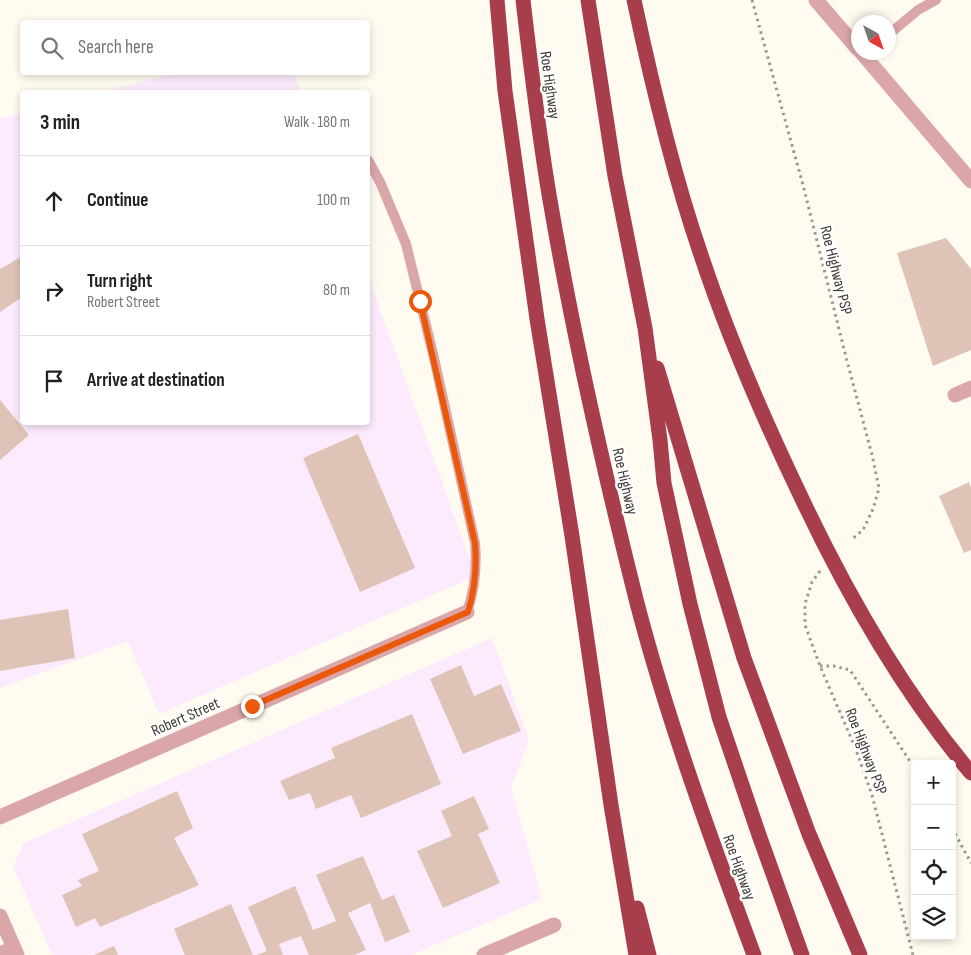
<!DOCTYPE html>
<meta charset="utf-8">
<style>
body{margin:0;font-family:"Sofia Sans Condensed",sans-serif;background:#f2f2f2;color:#222}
.controls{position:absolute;right:15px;bottom:15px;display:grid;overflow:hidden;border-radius:5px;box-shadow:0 2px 8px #0003}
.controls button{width:45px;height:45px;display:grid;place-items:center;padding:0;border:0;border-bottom:1px solid #e0e0e0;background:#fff;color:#222;font:25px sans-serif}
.compass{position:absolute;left:851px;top:15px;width:45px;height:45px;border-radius:50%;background:#fff;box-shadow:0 2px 8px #0003;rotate:140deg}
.stop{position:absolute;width:15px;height:15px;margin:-11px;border:4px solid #ea580c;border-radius:50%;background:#fff}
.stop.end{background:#ea580c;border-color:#fff;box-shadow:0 1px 5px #0008}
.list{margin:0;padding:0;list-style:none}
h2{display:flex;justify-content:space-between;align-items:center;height:65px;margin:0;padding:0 20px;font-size:21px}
h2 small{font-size:16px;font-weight:400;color:#767676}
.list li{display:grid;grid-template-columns:32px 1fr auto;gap:15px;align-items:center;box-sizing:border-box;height:90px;padding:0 20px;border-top:1px solid #e0e0e0}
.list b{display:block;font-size:19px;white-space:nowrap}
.list p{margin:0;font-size:16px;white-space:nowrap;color:#767676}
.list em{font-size:16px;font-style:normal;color:#767676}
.icon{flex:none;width:28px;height:28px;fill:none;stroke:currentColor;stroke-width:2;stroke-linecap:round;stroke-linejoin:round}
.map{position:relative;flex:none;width:971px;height:955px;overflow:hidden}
.search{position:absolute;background:#fff;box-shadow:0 2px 8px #0003;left:20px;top:20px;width:350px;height:55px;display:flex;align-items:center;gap:12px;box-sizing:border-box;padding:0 18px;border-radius:5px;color:#767676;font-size:19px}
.panel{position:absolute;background:#fff;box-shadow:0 2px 8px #0003;left:20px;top:90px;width:350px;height:335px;border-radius:5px}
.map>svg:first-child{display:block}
.industrial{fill:#fcebfd}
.building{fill:#dfc3b6}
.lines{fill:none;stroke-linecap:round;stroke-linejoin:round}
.path{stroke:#9a978c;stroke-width:3;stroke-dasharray:2.5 4;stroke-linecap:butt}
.lane{stroke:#dba6a8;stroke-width:10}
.street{stroke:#dba6a8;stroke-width:15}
.highway{stroke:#a83e4b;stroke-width:15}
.route{stroke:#ea580c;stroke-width:6}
.labels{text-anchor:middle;stroke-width:5;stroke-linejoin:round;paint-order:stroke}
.street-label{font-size:16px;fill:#3d3a2f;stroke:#fff}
</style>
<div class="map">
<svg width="971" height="955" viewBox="0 0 971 955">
<rect width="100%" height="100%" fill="#fffbf0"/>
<path class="industrial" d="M177 73H293L301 92H101Z
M22 113V422H368V276L476 576 159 714 128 641 0 688V119Z
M492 638 529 740 511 787 542 899 411 955H52L13 866 24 843Z"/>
<path class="building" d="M946 238 971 269V350L933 366 897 253Z
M21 257 22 259V297L0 312V269Z
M0 400 29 435 0 460Z
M358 434 415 568 360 592 303 458Z
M969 482 971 488V550L964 553 939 496Z
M68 609 75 658 0 671V620Z
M461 665 474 696 501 684 521 731 463 754 430 679Z
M412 714 441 784 361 818 351 795 316 809 310 793 289 800 280 781 335 758 331 748Z
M177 791 193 828 174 838 199 885 100 927 95 918 76 927 62 895 82 886 78 880 99 871 82 834Z
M474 796 489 829 478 834 500 883 443 908 417 851 452 836 441 811Z
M363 856 382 900 394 895 410 932 385 942 370 903 348 913 366 950 354 955H309L301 936 279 944 283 955H257L267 951 248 907 295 886 313 930 336 921 316 875Z
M231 904 253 955H185L174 929Z
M114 946 118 955H94Z"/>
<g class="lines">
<path class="path" d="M752 0 803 185 846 357 872 455 879 488 873 509 863 530 851 540
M820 571 812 582 805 604V625L820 666 855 747 872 795 913 955
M820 666H834L850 670 915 769
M952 828 971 863"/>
<path class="lane" d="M888 35 918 10 936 0
M368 160 380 182 406 244 434 358 475 543C477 567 475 589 467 612"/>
<path class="street" d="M816 0 858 49
M861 52 971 181
M955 395 971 388
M0 817 467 612
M0 916 17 955
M0 954 14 948
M484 955 554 925"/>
<path class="highway" d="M497 0 505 91 537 319 572 536 611 805 636 955
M523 0C531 69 539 138 551 206 574 339 604 472 637 603 668 722 711 839 754 955
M588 0 615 176 645 328 660 440 664 483 690 604 719 717 759 835 802 955
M634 0C652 85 672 170 700 252 728 337 764 420 803 501 849 598 902 691 971 773
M657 368 744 658 809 834 860 955
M637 908 649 955"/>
</g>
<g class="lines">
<path class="route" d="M252 706 468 612C475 589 477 567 475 543L420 301"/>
</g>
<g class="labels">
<g class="street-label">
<text transform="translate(551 85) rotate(82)" y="6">Roe Highway</text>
<text transform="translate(837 270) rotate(76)" y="6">Roe Highway PSP</text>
<text transform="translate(626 481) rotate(77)" y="6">Roe Highway</text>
<text transform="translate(185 716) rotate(-24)" y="6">Robert Street</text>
<text transform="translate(867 751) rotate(69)" y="6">Roe Highway PSP</text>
<text transform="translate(740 867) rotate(70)" y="6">Roe Highway</text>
</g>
</g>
</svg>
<div class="controls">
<button>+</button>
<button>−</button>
<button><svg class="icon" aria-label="locate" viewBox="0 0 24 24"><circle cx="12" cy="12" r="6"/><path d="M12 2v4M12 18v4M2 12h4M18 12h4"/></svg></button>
<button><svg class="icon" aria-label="layers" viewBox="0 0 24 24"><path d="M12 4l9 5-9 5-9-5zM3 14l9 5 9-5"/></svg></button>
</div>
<svg class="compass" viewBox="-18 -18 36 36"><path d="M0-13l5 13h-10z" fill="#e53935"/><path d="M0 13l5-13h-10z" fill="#767676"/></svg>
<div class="stop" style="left:420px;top:301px"></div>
<div class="stop end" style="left:252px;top:706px"></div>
<div class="search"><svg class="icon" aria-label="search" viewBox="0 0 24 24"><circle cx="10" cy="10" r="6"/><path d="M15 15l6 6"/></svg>Search here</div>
<section class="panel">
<h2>3 min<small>Walk · 180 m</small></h2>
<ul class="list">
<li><svg class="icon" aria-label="ahead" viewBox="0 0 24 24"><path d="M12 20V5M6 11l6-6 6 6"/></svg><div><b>Continue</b></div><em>100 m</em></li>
<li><svg class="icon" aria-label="right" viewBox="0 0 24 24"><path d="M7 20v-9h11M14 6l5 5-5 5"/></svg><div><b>Turn right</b><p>Robert Street</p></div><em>80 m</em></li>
<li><svg class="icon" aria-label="arrive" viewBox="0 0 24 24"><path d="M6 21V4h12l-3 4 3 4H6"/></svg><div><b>Arrive at destination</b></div></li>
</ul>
</section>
</div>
